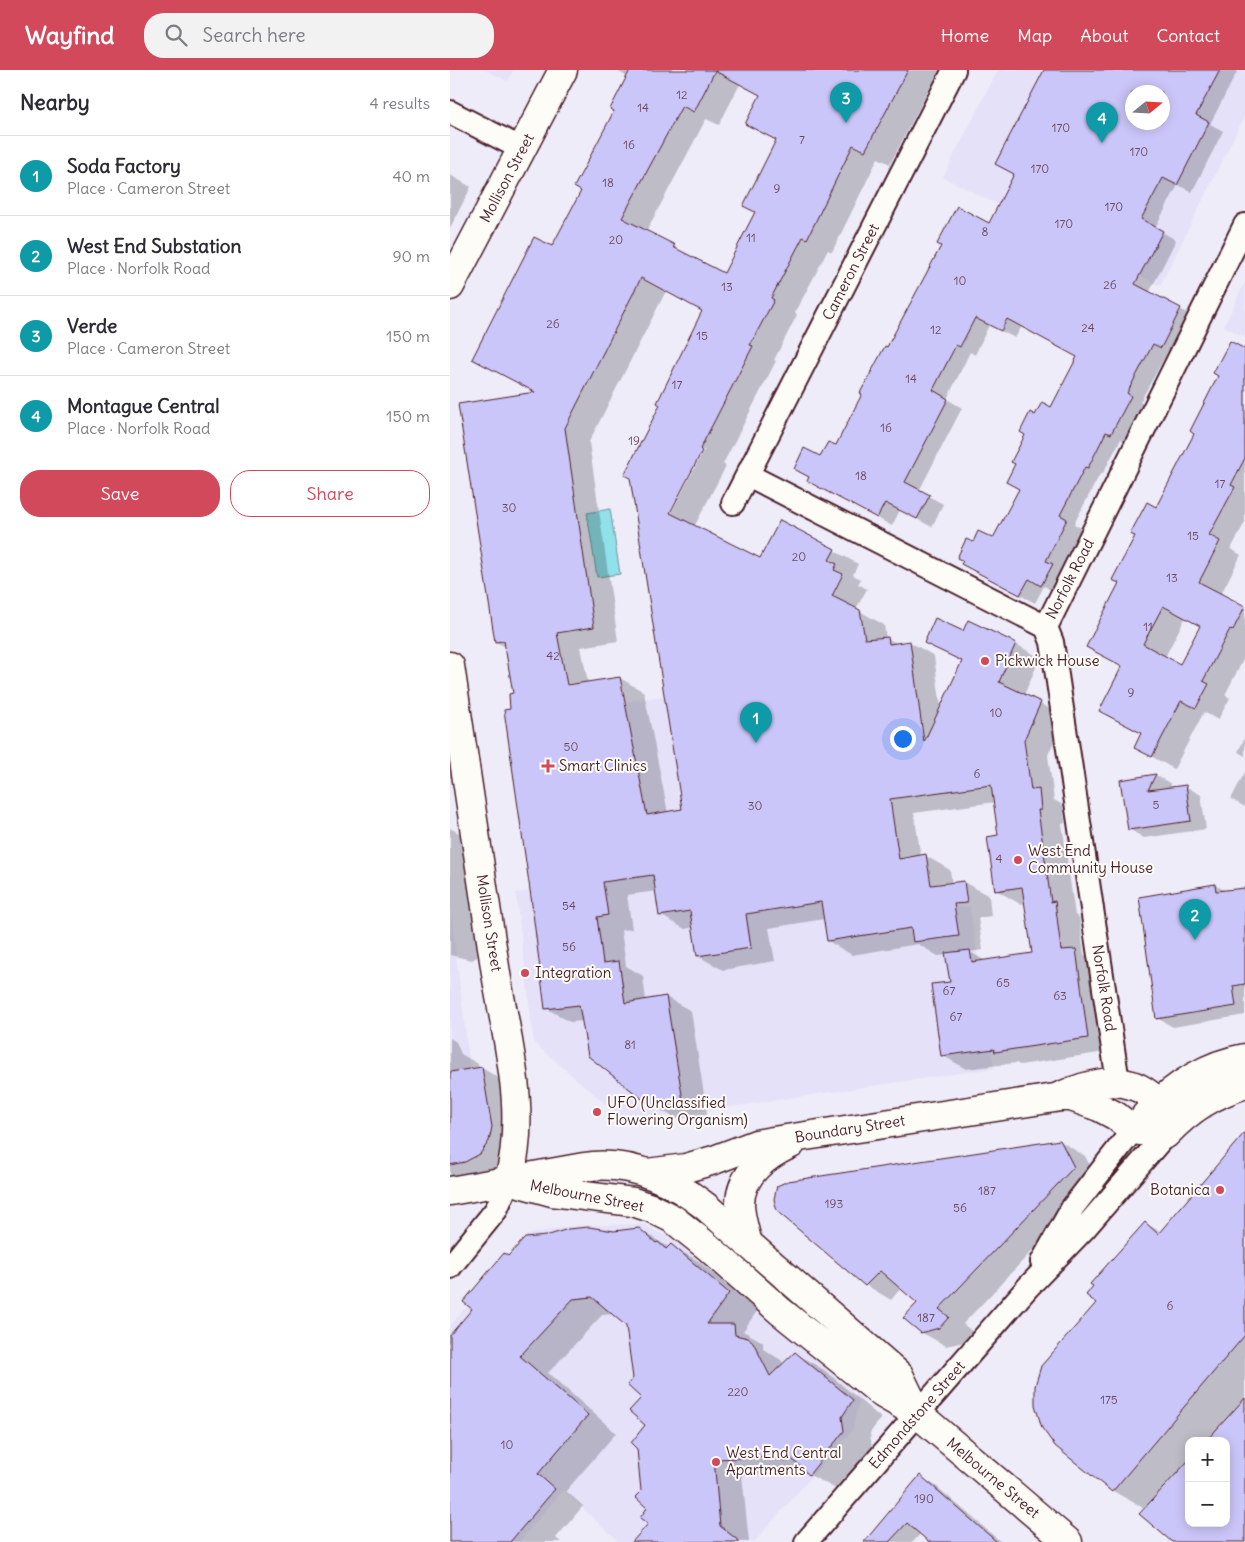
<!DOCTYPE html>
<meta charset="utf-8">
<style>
body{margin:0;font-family:Delius,sans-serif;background:#f2f2f3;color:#2b2b33}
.controls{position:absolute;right:15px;bottom:15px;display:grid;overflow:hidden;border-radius:10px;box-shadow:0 2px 12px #0003}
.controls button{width:45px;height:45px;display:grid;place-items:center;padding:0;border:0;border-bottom:1px solid #e1e1e2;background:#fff;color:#2b2b33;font:25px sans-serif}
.compass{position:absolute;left:675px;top:15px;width:45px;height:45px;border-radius:50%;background:#fff;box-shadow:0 2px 12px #0003;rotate:72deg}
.you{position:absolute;left:452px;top:668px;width:18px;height:18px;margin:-12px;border:4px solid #fff;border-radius:50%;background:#1a73e8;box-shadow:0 0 0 8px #1a73e833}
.badge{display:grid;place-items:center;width:32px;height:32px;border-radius:50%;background:#d1495b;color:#fff;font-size:16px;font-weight:700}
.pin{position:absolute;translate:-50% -41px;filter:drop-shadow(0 1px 2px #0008)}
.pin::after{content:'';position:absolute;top:26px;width:18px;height:15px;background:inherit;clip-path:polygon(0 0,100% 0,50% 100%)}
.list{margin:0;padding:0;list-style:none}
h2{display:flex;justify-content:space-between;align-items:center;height:65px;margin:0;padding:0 20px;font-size:21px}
h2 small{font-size:16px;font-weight:400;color:#7c7c81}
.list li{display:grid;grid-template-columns:32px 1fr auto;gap:15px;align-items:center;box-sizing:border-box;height:80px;padding:0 20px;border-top:1px solid #e1e1e2}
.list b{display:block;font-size:19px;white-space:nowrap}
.list p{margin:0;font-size:16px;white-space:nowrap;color:#7c7c81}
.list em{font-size:16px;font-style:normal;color:#7c7c81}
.actions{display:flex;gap:10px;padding:15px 20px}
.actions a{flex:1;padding:11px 0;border:1px solid #d1495b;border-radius:20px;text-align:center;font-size:18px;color:#d1495b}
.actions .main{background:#d1495b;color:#fff}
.icon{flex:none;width:28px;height:28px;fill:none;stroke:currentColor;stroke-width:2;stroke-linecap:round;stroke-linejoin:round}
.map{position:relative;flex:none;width:795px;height:1472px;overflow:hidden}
header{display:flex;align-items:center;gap:30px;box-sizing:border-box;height:70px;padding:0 25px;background:#d1495b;color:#fff}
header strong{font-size:24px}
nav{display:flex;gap:28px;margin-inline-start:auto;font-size:18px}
.search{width:350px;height:45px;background:#f2f2f3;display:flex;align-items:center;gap:12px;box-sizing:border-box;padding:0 18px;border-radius:20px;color:#7c7c81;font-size:19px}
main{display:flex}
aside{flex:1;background:#fff}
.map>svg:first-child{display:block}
.built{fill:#e4e1f8;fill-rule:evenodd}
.water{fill:#90e1e9;stroke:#74939d}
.shadow{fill:#0003;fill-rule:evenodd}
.building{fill:#cbc6f9;stroke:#4a1f2b;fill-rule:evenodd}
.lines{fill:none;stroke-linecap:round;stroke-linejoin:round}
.minor-casing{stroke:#4a1f2b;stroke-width:26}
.tertiary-casing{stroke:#4a1f2b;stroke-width:31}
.secondary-casing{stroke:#4a1f2b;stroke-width:31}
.minor{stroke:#fdfcf7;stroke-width:22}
.tertiary{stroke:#fdfcf7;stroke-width:28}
.secondary{stroke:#fdfcf7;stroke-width:28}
.poi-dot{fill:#d1495b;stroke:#fdfcf7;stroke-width:2}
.labels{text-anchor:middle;stroke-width:4;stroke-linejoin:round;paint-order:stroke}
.number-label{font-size:12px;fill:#6a495e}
.street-label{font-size:15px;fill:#4a1f2b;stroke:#fdfcf7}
.poi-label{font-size:15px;fill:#4a1f2b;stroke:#fdfcf7;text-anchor:start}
</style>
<header>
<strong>Wayfind</strong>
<div class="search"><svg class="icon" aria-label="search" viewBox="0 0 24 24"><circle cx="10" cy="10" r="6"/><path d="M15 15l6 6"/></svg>Search here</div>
<nav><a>Home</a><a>Map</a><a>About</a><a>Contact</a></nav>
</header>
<main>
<aside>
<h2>Nearby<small>4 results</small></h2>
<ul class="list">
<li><span class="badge" style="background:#0f9aa8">1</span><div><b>Soda Factory</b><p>Place · Cameron Street</p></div><em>40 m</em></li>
<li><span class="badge" style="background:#0f9aa8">2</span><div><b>West End Substation</b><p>Place · Norfolk Road</p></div><em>90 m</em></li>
<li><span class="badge" style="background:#0f9aa8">3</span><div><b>Verde</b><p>Place · Cameron Street</p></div><em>150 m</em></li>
<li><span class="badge" style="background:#0f9aa8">4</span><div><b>Montague Central</b><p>Place · Norfolk Road</p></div><em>150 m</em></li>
</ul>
<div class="actions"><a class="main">Save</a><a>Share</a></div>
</aside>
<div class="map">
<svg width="795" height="1472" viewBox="0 0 795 1472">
<rect width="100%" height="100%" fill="#eeecf8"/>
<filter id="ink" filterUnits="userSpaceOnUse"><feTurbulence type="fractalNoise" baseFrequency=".02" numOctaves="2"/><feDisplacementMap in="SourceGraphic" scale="10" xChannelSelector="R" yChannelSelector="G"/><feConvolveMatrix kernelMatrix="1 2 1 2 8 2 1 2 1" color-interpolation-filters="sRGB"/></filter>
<g filter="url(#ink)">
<path class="built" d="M35 0H63L58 11Z
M548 0H795V45L710 216 493 107ZM682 22H712V52H682Z
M795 212V267L774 256Z
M234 450 410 540 449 789 476 784 484 837H520L544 998 177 1052 84 973 66 823 203 805 175 632 215 626Z
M0 836 24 1032 0 1082Z
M192 1154 227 1172 410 1328 402 1361 304 1472H169L113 1420 69 1472H0V1256L77 1165 119 1156Z"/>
<path class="water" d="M160 439 170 504 147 507 137 443Z"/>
<path class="shadow" d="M165 0H489L440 94 428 88 382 182 378 180 345 243 347 245 324 290 326 291 273 394 276 396 244 457 310 490 331 451 408 494 403 505 411 509 408 514 417 519 406 539 434 555 436 568 449 574 460 572 484 586 491 638 513 592 476 573 486 550 514 563 519 552 566 574 590 588 574 625 615 647 598 685 604 730 613 735 615 753 612 754 625 845 629 847 634 885 650 894 662 981 570 995 566 993 516 999 492 985 482 915 501 913 497 885 488 886 468 874 402 885 378 871 374 849 319 858 325 891 273 900 248 886 244 857 235 859 210 845 207 821 177 825 182 859 171 860 176 896 193 906 196 931 216 927 241 941 257 1044 227 1049 202 1035 139 986 133 951 120 952 96 938 83 826 56 641 62 640 60 625 65 624 56 577 46 572 9 335 87 323 23 288 84 168 103 178 133 120 126 116 165 40 162 39 178 7ZM290 14 311 26 297 53 327 71 295 135 306 142 274 205 196 162 256 49 269 55ZM216 221 254 241 208 332 212 334 176 404 181 408 234 740 218 743 194 622 170 608 138 613 131 577 168 571 139 372ZM252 380H254L218 449 216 448ZM545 732 549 766 539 768 546 820 570 834 575 833 583 884 536 891 520 882 533 880 528 848 541 846 539 826 514 812 502 813 500 800 476 786 471 787 464 743Z
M594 0H788L760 54 773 61 742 122 728 115 705 158 726 170 699 223 745 247 725 285 718 281 690 332 695 335 676 372 671 369 652 405 650 404 624 454 631 458 610 500 616 504 606 523 594 516 585 533 527 502 523 474 543 470 570 419 566 394 586 346 602 339 629 287 572 256 565 268 539 255 525 285 520 282 497 329 512 338 469 421 493 434 482 457 450 440 442 456 373 418 371 388 386 377 438 279 540 155 565 104ZM682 22H712V52H682Z
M0 105 21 117 0 158Z
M795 280V452L781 479 791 485 771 524 795 537V586L775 625 780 628 768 650 754 642 724 699 685 677 692 663 674 597 637 577 707 438ZM735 548 751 556 731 595 715 587Z
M795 667V686L788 682Z
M0 674 24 700 0 708Z
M795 702V737L781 729Z
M706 705 721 714 719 718 735 716 751 725 756 759 694 768 679 759 671 711Z
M0 758 16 767 33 877 27 887 22 890 0 885Z
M765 815 776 821 795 819V945L723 957 707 948 690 828Z
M0 968 6 972 11 984 28 994 29 999 32 998 52 1010 62 1069 50 1095 36 1103 0 1109Z
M610 1071 635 1086 648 1111 513 1254 523 1262 514 1272 496 1276 471 1262 468 1233 451 1218 441 1230 416 1215 330 1142Z
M795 1076V1472H724L695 1439 663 1421 606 1375 647 1233 695 1153 711 1162ZM739 1371H776V1453H739Z
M189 1159 220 1178 222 1176 250 1192 307 1241 293 1261 313 1272V1279L331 1290 334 1295 345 1283 374 1300 431 1348 420 1363 422 1378 388 1420 356 1403 292 1405 299 1472H192L200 1454 198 1438 192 1421 197 1355 193 1328 184 1309 178 1255 164 1244 152 1245 98 1303 166 1363 116 1421 133 1436 106 1468 111 1472H0V1267L24 1239 59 1187 164 1162Z
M470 1407 486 1416 551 1472H481L471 1463 463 1472H416Z"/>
<path class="building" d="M180 0H458L415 81 403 75 357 169 353 167 321 228 324 230 300 275 303 276 250 379 252 381 220 443 310 488 330 450 385 479 379 490 387 494 384 500 393 504 382 526 410 540 415 569 438 567 439 574 460 571 474 672 512 591 474 573 485 548 513 561 518 550 566 573 549 612 591 632 574 670 581 720 589 719 591 740H588L601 832 605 831 611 880 626 879 638 968 545 982 544 979 491 986 481 914 500 912 495 883 520 880 522 892 582 883 572 817 545 821 537 767 548 765 541 715 440 729 449 789 476 784 481 815 514 811 517 833 504 834 509 866 463 872 461 858 377 871 371 832 296 844 301 878 247 886 240 841 209 846 203 805 153 812 158 845 147 847 153 893 169 891 175 933 216 926 233 1031 201 1036 138 986 129 935 95 939 81 827 54 640 60 639 59 624 63 623 54 571 45 572 8 334 85 322 22 289 84 167 102 176 131 121 124 117 164 41 160 39ZM265 1 310 25 295 54 326 70 293 136 305 142 274 203 223 177 225 175 172 148 232 36 244 42ZM191 208 252 241 207 333 210 335 174 405 180 408 232 739 197 745 170 607 117 615 107 563 144 557 115 358Z
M594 0H770L746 45 759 52 727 115 713 108 691 149 713 161 685 214 731 238 711 278 703 274 677 323 681 326 661 364 656 362 638 398 635 397 610 445 617 449 596 491 603 494 591 516 579 509 570 525 511 494 513 491 507 488 516 469 523 472 528 461 543 468 569 419 556 412 565 394 561 392 575 365 570 362 580 342 585 345 592 332 601 337 627 287 557 249 551 261 525 248 510 277 506 275 483 320 498 329 455 412 480 425 467 449 435 433 427 448 357 411 359 407 344 399 354 378 370 386 378 372 386 375 412 324 410 323 435 276 437 277 491 176 487 174 507 136 539 153 564 104 545 94ZM682 22H712V52H682Z
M780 271 795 279V388L781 415 785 417 759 465 770 471 749 512 795 536 783 560 780 559 753 611 759 614 746 638 731 631 702 687 684 678 691 663 649 641 672 596 636 577 669 513 662 510 685 466 680 464 697 432 706 437 744 364 740 361 768 306 763 303ZM713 536 750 556 730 594 693 574Z
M706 704 698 720 736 715 741 751 678 760 670 710Z
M765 814 766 821 795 818V914L783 916 786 936 706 949 689 827Z
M32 997 42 1057 39 1071 30 1084 15 1092 0 1095V1002Z
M795 1062V1265L662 1422 605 1376 592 1358 585 1335V1316L591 1296 646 1233 636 1225 643 1216 640 1214 695 1152 708 1164Z
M610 1070 624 1097 489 1239 499 1247 489 1258 471 1263 453 1248 467 1233 430 1201 415 1216 329 1143 326 1138 324 1129 327 1116 338 1111Z
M139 1157 164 1161 189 1158 206 1173 208 1172 216 1179 221 1174 279 1223 257 1254H284L285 1265 298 1268 303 1272 320 1306 345 1282 403 1330 392 1347 394 1361 359 1405 341 1388 335 1392 328 1387 264 1389 270 1456 290 1472H182L198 1454 190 1448 197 1438 185 1427 191 1421 187 1379 181 1373 195 1355 179 1341 191 1328 177 1315 183 1308 176 1256 142 1227 123 1229 70 1286 138 1345 88 1404 105 1419 60 1472H0V1265L22 1239 13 1232 54 1183 58 1186 75 1168 96 1166 118 1159Z
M795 1328V1472H722L689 1444 739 1390V1453H776V1371H756Z
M470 1405 547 1472H479L457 1453 439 1472H414Z"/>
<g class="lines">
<g class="minor-casing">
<path id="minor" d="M0 42 72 79
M298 405 596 557
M283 433 504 0
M668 1012 602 572 596 557 795 155
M592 1192 623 1137 683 1060
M0 1197 46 1140 59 1110
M356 1472 578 1217 634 1159 716 1064"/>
</g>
<g class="tertiary-casing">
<path id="tertiary" d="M0 216 113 0
M0 596C15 696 30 796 45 897 56 970 78 1037 59 1110
M608 1027C636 1015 670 1003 697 1023 701 1026 707 1030 709 1034 713 1042 714 1055 716 1064
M696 1045C723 1017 756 995 795 988
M716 1064C740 1039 762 1025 795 1014
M197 1103 236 1098 264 1090 306 1074 323 1071 611 1027H621L649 1037 666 1046 683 1060 716 1064
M298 1174C295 1161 290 1147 290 1134 290 1105 316 1085 341 1074"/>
</g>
<g class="secondary-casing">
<path id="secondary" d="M59 1110 102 1122 183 1132 201 1138 223 1149 258 1177 330 1241 433 1324 468 1344 618 1472
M0 1121 134 1097C179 1090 220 1109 255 1136L449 1305 468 1344"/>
</g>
<use href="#minor" class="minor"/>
<use href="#tertiary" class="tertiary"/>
<use href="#secondary" class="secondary"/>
</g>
</g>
<g class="poi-dot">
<circle cx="535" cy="591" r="5"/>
<path d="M95.5 688.5h5v5h5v5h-5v5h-5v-5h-5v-5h5z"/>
<circle cx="568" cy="790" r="5"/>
<circle cx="75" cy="903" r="5"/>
<circle cx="147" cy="1042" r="5"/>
<circle cx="770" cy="1120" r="5"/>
<circle cx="266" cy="1392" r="5"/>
</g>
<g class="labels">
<g class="number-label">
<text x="232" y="29">12</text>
<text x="193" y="42">14</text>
<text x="611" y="62">170</text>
<text x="352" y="74">7</text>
<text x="179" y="79">16</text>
<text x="689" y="86">170</text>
<text x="590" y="103">170</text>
<text x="158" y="117">18</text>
<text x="327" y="123">9</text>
<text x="664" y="141">170</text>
<text x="614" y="158">170</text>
<text x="535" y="166">8</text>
<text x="301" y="172">11</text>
<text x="166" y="174">20</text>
<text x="510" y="215">10</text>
<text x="660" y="219">26</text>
<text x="277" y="221">13</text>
<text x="103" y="258">26</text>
<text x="638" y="262">24</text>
<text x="486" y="264">12</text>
<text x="252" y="270">15</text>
<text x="461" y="313">14</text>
<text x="227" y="319">17</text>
<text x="436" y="362">16</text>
<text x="184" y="375">19</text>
<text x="411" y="410">18</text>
<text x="770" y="418">17</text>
<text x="59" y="442">30</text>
<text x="743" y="470">15</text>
<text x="349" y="491">20</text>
<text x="722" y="512">13</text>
<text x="698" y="561">11</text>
<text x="103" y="590">42</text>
<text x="681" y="627">9</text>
<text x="546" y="647">10</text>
<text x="121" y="681">50</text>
<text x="527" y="708">6</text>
<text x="706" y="739">5</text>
<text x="305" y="740">30</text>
<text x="549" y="793">4</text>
<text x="119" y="840">54</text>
<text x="119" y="881">56</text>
<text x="553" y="917">65</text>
<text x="499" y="925">67</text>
<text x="610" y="930">63</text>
<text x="506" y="951">67</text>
<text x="180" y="979">81</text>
<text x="537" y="1125">187</text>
<text x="384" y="1138">193</text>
<text x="510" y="1142">56</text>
<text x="720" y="1240">6</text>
<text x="476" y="1252">187</text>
<text x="288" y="1326">220</text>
<text x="659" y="1334">175</text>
<text x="57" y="1379">10</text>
<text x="474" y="1433">190</text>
</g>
<g class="street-label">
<text transform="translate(57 108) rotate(-62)" y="5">Mollison Street</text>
<text transform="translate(401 202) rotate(-63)" y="5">Cameron Street</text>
<text transform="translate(620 509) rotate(-63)" y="5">Norfolk Road</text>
<text transform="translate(39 853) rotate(81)" y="5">Mollison Street</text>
<text transform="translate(654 918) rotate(81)" y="5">Norfolk Road</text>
<text transform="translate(400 1059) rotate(-9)" y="5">Boundary Street</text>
<text transform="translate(137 1126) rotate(11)" y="5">Melbourne Street</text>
<text transform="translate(467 1345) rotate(-49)" y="5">Edmondstone Street</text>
<text transform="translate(543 1408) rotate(40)" y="5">Melbourne Street</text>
</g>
<g class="poi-label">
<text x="545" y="596">Pickwick House</text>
<text x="109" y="701">Smart Clinics</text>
<text x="578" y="786">West End<tspan x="578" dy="17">Community House</tspan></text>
<text x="85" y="908">Integration</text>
<text x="157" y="1038">UFO (Unclassified<tspan x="157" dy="17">Flowering Organism)</tspan></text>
<text x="760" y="1125" text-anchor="end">Botanica</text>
<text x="276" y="1388">West End Central<tspan x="276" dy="17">Apartments</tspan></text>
</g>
</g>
</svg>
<div class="controls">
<button>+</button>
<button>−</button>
</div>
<svg class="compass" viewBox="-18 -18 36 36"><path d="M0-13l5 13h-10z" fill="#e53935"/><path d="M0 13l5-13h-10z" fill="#7c7c81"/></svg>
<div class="you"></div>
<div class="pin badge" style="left:306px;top:673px;background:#0f9aa8">1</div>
<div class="pin badge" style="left:745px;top:870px;background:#0f9aa8">2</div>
<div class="pin badge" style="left:396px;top:53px;background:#0f9aa8">3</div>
<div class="pin badge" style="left:652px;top:73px;background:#0f9aa8">4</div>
</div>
</main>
